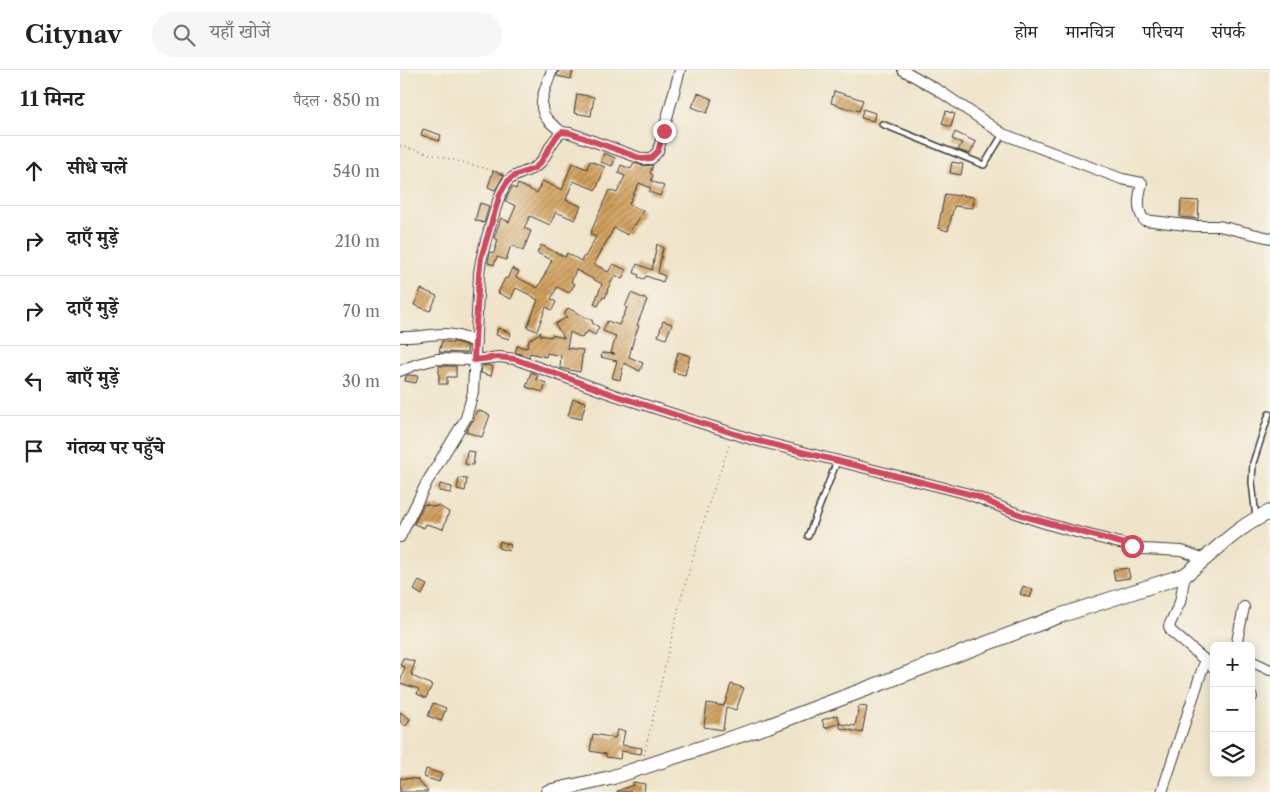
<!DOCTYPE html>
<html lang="hi">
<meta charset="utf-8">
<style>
body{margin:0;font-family:"Libre Caslon Text","Noto Serif Devanagari",serif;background:#f6f6f6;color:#202124}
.controls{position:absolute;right:15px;bottom:15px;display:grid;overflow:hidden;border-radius:8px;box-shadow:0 2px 12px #0003}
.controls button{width:45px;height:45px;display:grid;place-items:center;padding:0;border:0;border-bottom:1px solid #e0e0e0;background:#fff;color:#202124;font:25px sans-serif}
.stop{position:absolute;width:15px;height:15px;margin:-11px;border:4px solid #d1495b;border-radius:50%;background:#fff}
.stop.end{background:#d1495b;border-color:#fff;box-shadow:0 1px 5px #0008}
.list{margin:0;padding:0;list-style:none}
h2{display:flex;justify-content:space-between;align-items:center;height:65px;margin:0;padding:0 20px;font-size:21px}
h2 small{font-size:16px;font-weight:400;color:#757577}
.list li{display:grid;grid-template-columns:32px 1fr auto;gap:15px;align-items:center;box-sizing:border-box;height:70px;padding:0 20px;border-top:1px solid #e0e0e0}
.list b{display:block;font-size:19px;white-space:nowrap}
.list em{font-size:16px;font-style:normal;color:#757577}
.icon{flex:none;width:28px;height:28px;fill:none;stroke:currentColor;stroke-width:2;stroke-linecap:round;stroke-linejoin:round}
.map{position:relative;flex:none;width:870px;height:722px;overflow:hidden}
header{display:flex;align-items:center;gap:30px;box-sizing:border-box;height:70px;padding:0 25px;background:#fff;border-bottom:1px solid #e0e0e0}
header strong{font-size:24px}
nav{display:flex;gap:28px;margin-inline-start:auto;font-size:18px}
.search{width:350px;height:45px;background:#f6f6f6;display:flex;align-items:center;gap:12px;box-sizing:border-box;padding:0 18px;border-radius:28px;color:#757577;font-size:19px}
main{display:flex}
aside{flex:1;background:#fff}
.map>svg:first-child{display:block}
.building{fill:url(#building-hatch)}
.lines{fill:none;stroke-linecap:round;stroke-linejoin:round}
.lane-casing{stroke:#3c3a36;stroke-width:8}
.street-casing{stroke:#3c3a36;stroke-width:12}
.secondary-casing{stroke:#3c3a36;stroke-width:16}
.path{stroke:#3c3a36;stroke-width:1;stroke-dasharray:1 4;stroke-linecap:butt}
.lane{stroke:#fff;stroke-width:5}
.street{stroke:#fff;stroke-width:10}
.secondary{stroke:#fff;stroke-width:14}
.route{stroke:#d1495b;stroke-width:6}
</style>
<header>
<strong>Citynav</strong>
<div class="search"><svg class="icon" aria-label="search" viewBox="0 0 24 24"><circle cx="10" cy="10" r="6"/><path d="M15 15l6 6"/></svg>यहाँ खोजें</div>
<nav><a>होम</a><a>मानचित्र</a><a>परिचय</a><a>संपर्क</a></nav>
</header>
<main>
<aside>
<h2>11 मिनट<small>पैदल · 850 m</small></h2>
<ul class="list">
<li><svg class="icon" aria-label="ahead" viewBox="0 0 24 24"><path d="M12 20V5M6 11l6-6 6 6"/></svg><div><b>सीधे चलें</b></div><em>540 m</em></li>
<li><svg class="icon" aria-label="right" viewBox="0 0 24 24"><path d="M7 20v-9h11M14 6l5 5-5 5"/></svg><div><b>दाएँ मुड़ें</b></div><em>210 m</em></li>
<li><svg class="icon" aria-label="right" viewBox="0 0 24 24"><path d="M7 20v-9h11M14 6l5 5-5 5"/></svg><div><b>दाएँ मुड़ें</b></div><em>70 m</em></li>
<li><svg class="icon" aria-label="left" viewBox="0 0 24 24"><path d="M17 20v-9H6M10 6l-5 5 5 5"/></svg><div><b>बाएँ मुड़ें</b></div><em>30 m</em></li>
<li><svg class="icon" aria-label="arrive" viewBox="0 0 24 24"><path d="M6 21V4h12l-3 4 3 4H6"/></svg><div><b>गंतव्य पर पहुँचे</b></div></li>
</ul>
</aside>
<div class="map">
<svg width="870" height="722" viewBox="0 0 870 722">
<defs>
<pattern id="building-hatch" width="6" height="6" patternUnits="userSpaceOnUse" patternTransform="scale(1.25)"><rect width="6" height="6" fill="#cf9d57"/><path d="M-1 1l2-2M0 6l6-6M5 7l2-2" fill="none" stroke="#a77f47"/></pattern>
</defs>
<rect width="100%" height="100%" fill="#f7f3e8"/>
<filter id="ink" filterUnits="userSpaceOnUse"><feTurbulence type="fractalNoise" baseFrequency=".02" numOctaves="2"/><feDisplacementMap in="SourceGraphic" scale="10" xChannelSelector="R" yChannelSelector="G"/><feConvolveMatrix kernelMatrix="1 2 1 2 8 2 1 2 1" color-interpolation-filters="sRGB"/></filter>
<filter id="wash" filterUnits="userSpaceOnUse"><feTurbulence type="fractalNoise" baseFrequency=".0096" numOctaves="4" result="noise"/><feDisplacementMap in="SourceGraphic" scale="20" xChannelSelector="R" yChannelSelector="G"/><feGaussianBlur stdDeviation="1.12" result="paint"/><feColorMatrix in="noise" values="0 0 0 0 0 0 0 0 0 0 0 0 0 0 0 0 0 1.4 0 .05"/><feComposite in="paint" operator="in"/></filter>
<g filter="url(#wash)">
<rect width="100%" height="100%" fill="#efe4c9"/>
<g id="blocks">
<path class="building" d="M159 0H173L171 9 157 6Z
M434 21 463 30 459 41 449 38V39L431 33Z
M298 23 312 29 307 43 292 37Z
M177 24 194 27 191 46 174 43Z
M463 39 475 43 473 51 461 48Z
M546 41 555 44 551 57 542 54Z
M23 59 41 65 39 71 21 65Z
M555 62 576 72 570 84 558 80 562 73 552 69Z
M204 83 215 88 212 96 201 92Z
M190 91 205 97 196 120 173 111 166 130 181 136 175 150 156 142 150 155 130 146 124 158 131 161 123 181 111 175 106 190 97 187 94 195 88 193 90 182 94 183 98 170 94 168 101 148 109 152 116 136 105 131 112 117 116 119 118 114 137 123 142 111 162 120 172 93 187 99Z
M552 92 563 94 561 105 550 103Z
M234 93 243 96 253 95 250 103 253 105 251 111 264 116 260 126 249 122 251 118 239 113 229 134 243 141 235 155 234 154 228 165 214 158 194 194 208 202 213 194 226 200 222 209 215 205 207 220H208L205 228 203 227 198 236 194 234 202 214 176 200 171 212 175 214 169 223 157 217 151 229 156 232 152 240 146 237 137 261 127 257 138 230 134 228V227L116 218 111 229 98 223 105 208 107 209 112 198 119 202 116 207 138 218 152 190 137 183 141 175 165 187 167 183 181 191 184 186 185 187 196 167 190 164 209 120 217 123 225 106 218 103 221 95 231 99Z
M93 101 104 105 95 120 88 117Z
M545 124 559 126V125L574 127 573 138 554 136 548 161 538 158Z
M781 130 799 131 798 149 780 147Z
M80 133 89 136 84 153 75 150Z
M257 174 263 178 258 203 265 206 263 212 246 206 244 209 238 207 239 205 234 203 237 194 252 200Z
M21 219 37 226 30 241 14 235Z
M231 223 247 230 237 255 239 256 234 268 229 287 243 293 240 301 224 293 220 310 212 308 217 291 201 287 202 283 215 284 211 283 216 266 203 261 207 251 219 255 227 238 225 237Z
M168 238 193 251 192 253 199 257 195 265 188 261 186 264 184 263 182 268 170 262 167 278 183 280 180 302 160 298 161 286 147 283 146 287 130 283 129 287 115 282 117 276 127 278 129 270 141 262 140 265 151 267 152 265 164 268 155 254 167 247 164 245Z
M263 251 272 254 266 269 258 266Z
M98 258 111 263 109 269 96 265Z
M42 271 53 273V272H55L68 276 67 283 39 282Z
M278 282 290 286 285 305 273 302Z
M87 295 93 297 91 306 81 303 82 296Z
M39 296H56V307H47V314H39Z
M131 302 138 305 136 309 146 313 143 322 126 317Z
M9 305 18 306 16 313 5 311 6 306Z
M173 329 186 332 181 349 168 346Z
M77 340 90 345 82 367 66 362 72 351H73Z
M67 381 75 382 73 395 65 394Z
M59 408 67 409 65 421 57 419Z
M40 414 52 417 51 423 39 421Z
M24 434 36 437 37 435 49 442 43 459 26 454 24 458 14 454Z
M100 471 111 475 109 481 98 478Z
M728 498 730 508 715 510 713 500Z
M19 511 27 515 22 525 14 520Z
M623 516 633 520 630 528 620 524Z
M3 588 15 592 11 604H13L12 606 32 615 26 628 17 624 19 619 0 613 5 597 0 595Z
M331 614 344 618 336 640 326 637 323 660 304 657 307 633 324 636Z
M33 633 46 638 41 651 28 646Z
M459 636 467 637 462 663 440 658V654L455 656Z
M0 642 10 649 6 656 0 652Z
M437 645 440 653 425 658 422 650Z
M217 660 225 661 222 675 242 678 241 684 221 681 220 689 206 687V684L190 681 193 664 215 668Z
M26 699 42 704 39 712 24 707Z
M0 708 17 709 28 722H0Z
M233 712 245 714 244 722H217V721L233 715Z"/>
</g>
</g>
<g filter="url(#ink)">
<use href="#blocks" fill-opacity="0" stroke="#3c3a36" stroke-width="1"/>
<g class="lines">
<g class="lane-casing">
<path id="lane" d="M482 54 584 95 603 64
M856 448 852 412 853 393 869 344
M408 466 437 391"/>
</g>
<g class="street-casing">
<path id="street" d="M152 0C147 15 135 36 147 49 151 54 157 58 162 62
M503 0 538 20 603 64 722 109 742 113C739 125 736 139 744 150L795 156H819L870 168
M0 267C15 268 29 264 44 264 55 264 66 268 76 272
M0 301 17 294 37 289 74 290 99 287 115 289 214 325 351 369 565 423C586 430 606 440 627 447 660 459 697 467 732 476L743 479 782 481 805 489
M0 467 27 412 66 348 73 322 79 204C81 183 88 164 94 144 97 134 100 121 107 112 115 102 131 103 140 93 149 83 150 71 162 62L170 63 243 89H251L258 81 280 0
M785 505 780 532 769 556 771 561 814 598
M836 576 844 537
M851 591 870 600
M851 626 852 627
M762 722 805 591"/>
</g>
<g class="secondary-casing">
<path id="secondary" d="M148 722 210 708 368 656 659 546 785 505C813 484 837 456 870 442"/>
</g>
<path class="path" d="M0 76 103 103
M244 685 280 532 311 427 330 373"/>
<use href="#lane" class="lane"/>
<use href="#street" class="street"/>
<use href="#secondary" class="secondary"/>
</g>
</g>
<g class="lines" filter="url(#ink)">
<path class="route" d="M264 61 258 81 251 88 243 89 170 63 162 62 156 67 141 92 135 98 114 106 107 112 100 124 81 188 79 204 74 290 98 287 115 289 214 325 351 369 565 423 576 426 602 438 630 448 732 476"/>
</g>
</svg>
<div class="controls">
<button>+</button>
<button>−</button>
<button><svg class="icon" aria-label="layers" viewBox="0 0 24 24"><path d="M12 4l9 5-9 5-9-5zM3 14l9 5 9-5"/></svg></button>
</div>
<div class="stop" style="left:732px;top:476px"></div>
<div class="stop end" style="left:264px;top:61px"></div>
</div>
</main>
